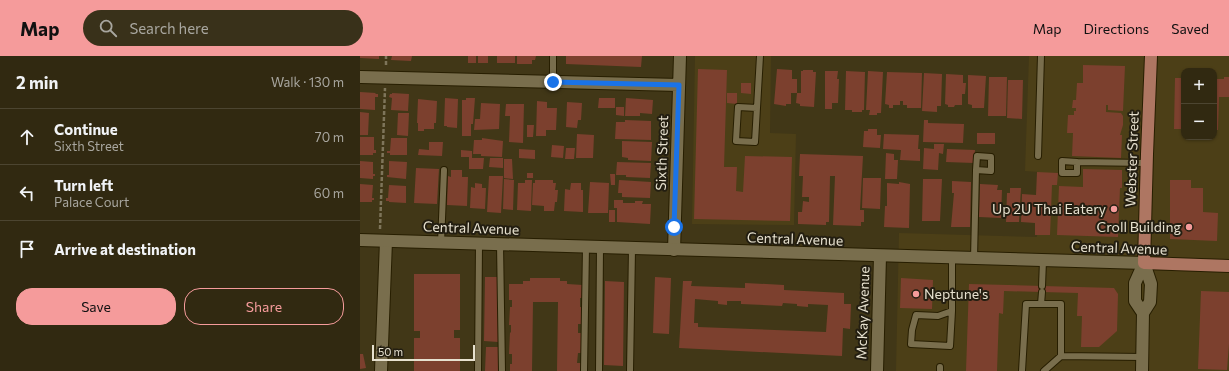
<!DOCTYPE html>
<meta charset="utf-8">
<style>
body{margin:0;font-family:Commissioner,sans-serif;background:#39311a;color:#f1f3f6}
.controls{position:absolute;right:12px;top:12px;display:grid;overflow:hidden;border-radius:8px;box-shadow:0 1px 3px #0004}
.controls button{width:36px;height:36px;display:grid;place-items:center;padding:0;border:0;border-bottom:1px solid #4c4531;background:#312911;color:#f1f3f6;font:20px sans-serif}
.scale{position:absolute;left:12px;bottom:10px;width:103px;box-sizing:border-box;padding-left:4px;border:2px solid #e7e1cf;border-top:0;font-size:11px;line-height:14px;white-space:nowrap;color:#e7e1cf;-webkit-text-stroke:3px #231e11;paint-order:stroke}
.stop{position:absolute;width:12px;height:12px;margin:-9px;border:3px solid #1a73e8;border-radius:50%;background:#fff}
.stop.end{background:#1a73e8;border-color:#fff;box-shadow:0 1px 4px #0008}
.list{margin:0;padding:0;list-style:none}
h2{display:flex;justify-content:space-between;align-items:center;height:52px;margin:0;padding:0 16px;font-size:17px}
h2 small{font-size:13px;font-weight:400;color:#a8a69f}
.list li{display:grid;grid-template-columns:26px 1fr auto;gap:12px;align-items:center;box-sizing:border-box;height:56px;padding:0 16px;border-top:1px solid #4c4531}
.list b{display:block;font-size:15px;white-space:nowrap}
.list p{margin:0;font-size:13px;white-space:nowrap;color:#a8a69f}
.list em{font-size:13px;font-style:normal;color:#a8a69f}
.actions{display:flex;gap:8px;padding:12px 16px}
.actions a{flex:1;padding:9px 0;border:1px solid #f59b9b;border-radius:16px;text-align:center;font-size:14px;color:#f59b9b}
.actions .main{background:#f59b9b;color:#111}
.icon{flex:none;width:22px;height:22px;fill:none;stroke:currentColor;stroke-width:2;stroke-linecap:round;stroke-linejoin:round}
.map{position:relative;flex:none;width:869px;height:315px;overflow:hidden}
header{display:flex;align-items:center;gap:24px;box-sizing:border-box;height:56px;padding:0 20px;background:#f59b9b;color:#111}
header strong{font-size:19px}
nav{display:flex;gap:22px;margin-inline-start:auto;font-size:14px}
.search{width:280px;height:36px;background:#39311a;display:flex;align-items:center;gap:10px;box-sizing:border-box;padding:0 14px;border-radius:22px;color:#a8a69f;font-size:15px}
main{display:flex}
aside{flex:1;background:#312911}
.map>svg:first-child{display:block}
.built{fill:#4c3f17;fill-rule:evenodd}
.building{fill:#7c402e;fill-rule:evenodd}
.lines{fill:none;stroke-linecap:round;stroke-linejoin:round}
.service-casing{stroke:#271e00;stroke-width:8}
.minor-casing{stroke:#271e00;stroke-width:14}
.tertiary-casing{stroke:#271e00;stroke-width:14}
.primary-casing{stroke:#271e00;stroke-width:14}
.path{stroke:#7e755a;stroke-width:2.5;stroke-dasharray:4 2;stroke-linecap:butt}
.service{stroke:#796e4d;stroke-width:6}
.minor{stroke:#796e4d;stroke-width:12}
.tertiary{stroke:#796e4d;stroke-width:12}
.primary{stroke:#ae7662;stroke-width:12}
.route{stroke:#1a73e8;stroke-width:5}
.poi-dot{fill:#f59b9b;stroke:#231e11;stroke-width:1.5}
.labels{text-anchor:middle;stroke-width:4;stroke-linejoin:round;paint-order:stroke}
.street-label{font-size:14px;fill:#e7e1cf;stroke:#231e11}
.poi-label{font-size:14px;fill:#e7e1cf;stroke:#231e11;text-anchor:end}
</style>
<header>
<strong>Map</strong>
<div class="search"><svg class="icon" aria-label="search" viewBox="0 0 24 24"><circle cx="10" cy="10" r="6"/><path d="M15 15l6 6"/></svg>Search here</div>
<nav><a>Map</a><a>Directions</a><a>Saved</a></nav>
</header>
<main>
<aside>
<h2>2 min<small>Walk · 130 m</small></h2>
<ul class="list">
<li><svg class="icon" aria-label="ahead" viewBox="0 0 24 24"><path d="M12 20V5M6 11l6-6 6 6"/></svg><div><b>Continue</b><p>Sixth Street</p></div><em>70 m</em></li>
<li><svg class="icon" aria-label="left" viewBox="0 0 24 24"><path d="M17 20v-9H6M10 6l-5 5 5 5"/></svg><div><b>Turn left</b><p>Palace Court</p></div><em>60 m</em></li>
<li><svg class="icon" aria-label="arrive" viewBox="0 0 24 24"><path d="M6 21V4h12l-3 4 3 4H6"/></svg><div><b>Arrive at destination</b></div></li>
</ul>
<div class="actions"><a class="main">Save</a><a>Share</a></div>
</aside>
<div class="map">
<svg width="869" height="315" viewBox="0 0 869 315">
<rect width="100%" height="100%" fill="#413717"/>
<path class="built" d="M335 0H411L410 77 436 78 434 169 332 168Z
M669 0H869V315H536L539 177 677 181 679 116 665 115ZM824 15H854V81H824Z"/>
<path class="building" d="M0 0H19V3L0 2Z
M32 0H52L51 5 31 4Z
M108 0H116V7H108Z
M118 0H128V7H118Z
M137 0H155V7H137Z
M157 0H176L175 4H172V8H157Z
M206 0H282L281 11 206 8Z
M723 9 765 10 763 55 748 54V49H746V56L761 57 763 60V69L760 79H762L761 102 712 100 713 77H707L708 59H714V55H716V52H712L713 44H716L717 27H723Z
M338 13 367 14 364 111H377L376 135 383 136 385 100 432 101 430 165 334 163Z
M417 13 432 14V23H437V37H441V15H443V14H453V16H456L454 51 440 50V48L436 47 437 37H431V48H426V50L414 48Z
M465 15H478L477 23H479L478 47H472V53H465Z
M486 15 505 16 504 54H502V56H492V54H485Z
M508 15 523 16 521 57H517V59H509L510 54H506Z
M527 16 562 17 561 52H547V49H543V45H540V49H533V52H529V49L525 48Z
M564 17 582 18 581 50H577V56L562 55Z
M586 18 603 19V27H606L605 38H602V49H595L594 51H588V49L585 48Z
M608 19 626 20 624 52H612V49L608 48Z
M629 21H647L646 60H628Z
M864 21H869V41H859L858 74H854V23H864Z
M815 22H824V73H814Z
M648 24H663L662 63 647 62Z
M381 27H391V38L381 37Z
M0 36 16 37 15 38H18V41H15V54L0 53Z
M32 37 49 38 48 55 31 54 32 42 29 41 30 38H32Z
M367 37H377V48L367 47Z
M85 42 98 43 97 72 87 71V70H84Z
M106 42H115L113 68H111V80H102V44H106Z
M239 42H255V52H238Z
M266 42 293 44 292 58 280 57V60H265Z
M58 43 77 45 76 67H74V73H64V75H58V67H57Z
M177 45 187 46V52H197L196 74H186V80H176Z
M207 46 222 47 221 64H218L217 72 206 71Z
M121 47 140 48 139 73 114 74 115 63H120Z
M146 48H164L163 87 149 86 150 60H145Z
M256 51H264V60L256 59Z
M0 56 9 57 8 79H0Z
M38 57H49L48 80 37 79Z
M265 64 291 65V84L255 83 256 66H265Z
M564 64H568V67L604 68 603 87 563 86Z
M167 69H174L173 81H167Z
M508 73H517V79H521L520 92 503 91 504 75H508Z
M617 77H635V88H617Z
M217 78 234 79 233 102H216Z
M524 78 559 79 558 93H560V105L540 104 541 94 523 93Z
M0 81H14V94H16V97H13V99H0Z
M31 82H47V99H30V97H27V95H30Z
M122 82 143 85 142 101 121 100V98H113L114 84H122Z
M262 85 292 86 291 105 268 104V102L262 101Z
M69 86H83L82 100 58 99 59 93 69 94Z
M574 88H584L583 98 579 97 578 114 563 113 564 92 574 93Z
M192 89 204 90 203 102 191 101Z
M206 92H215L214 103H205Z
M159 93 175 94V103L159 102Z
M587 93 615 94 614 107 586 106Z
M101 94 112 95V102H124L123 113H109V101H101Z
M526 97 534 98V104H538L537 123H525Z
M440 98 503 100 500 154H504V166H501V170L473 169 475 120H470L469 166H466V169L438 168V156H442L443 145 449 146V141H442L443 120H439Z
M130 102H143V112L129 111Z
M144 103H152L153 123 144 122Z
M0 105 13 106V118H15V120H13V123L0 122Z
M29 105 47 106 46 123 27 121V119H29Z
M257 106 291 107 290 122 266 121V119H256Z
M56 112 79 113 77 148 54 147Z
M723 113 762 114V132H760L758 181 697 179 699 130 723 131Z
M91 114H102V121H108L107 150 87 149 88 120 91 121Z
M677 116 698 117 697 129H692L690 179H675V167L661 166 662 138 676 139Z
M167 117H173V122H167Z
M250 118H255V129H251Z
M129 120H143L141 157 127 156Z
M503 122H521L520 153 502 152Z
M144 123 154 124 153 154 143 153Z
M563 123H582L580 165H562Z
M165 124H172L171 155 157 154 158 127H165Z
M175 124H193V127H196L195 134H198L197 146H195L194 155H184V150L172 149 173 127H175Z
M259 124 291 126 290 142 262 141V137H258Z
M810 124H831V132H843V156L858 157 857 185 810 183Z
M592 125 611 126 610 171H591L594 137H592Z
M230 126 249 127 248 157H228Z
M539 126 550 128 549 172 524 171 525 150H527V127L539 128Z
M115 127 122 128V132H126L125 153 110 152 111 131 115 132Z
M211 127H221V134H223V156L204 155 205 133 210 134Z
M0 128 13 129 12 142H14V144H12V146H0Z
M620 128 638 129 637 134H642L641 162 619 161Z
M29 129 46 130V147L29 146V145H26V142H28Z
M650 132H661L659 166H646L647 137H650Z
M254 144H263V147H275V145H283L282 148H291L290 168 257 166V152H254Z
M249 154H255V166H249Z
M54 218H100V274H94V282H100V315H54V282H60V275H54Z
M125 221H139L138 286 124 285Z
M295 221 311 222 309 278 293 277Z
M170 222H200V225H207V228L223 229V242H220V251H221V268H218V277H221V297H218L217 307H221V315H197L198 246H173L172 315H150V308H152V298H149L150 276 151 277V269H149L150 251H152V244H149V228H163V225H170Z
M541 222 573 224 572 253 540 252Z
M245 225 264 226 263 310 244 309Z
M323 225H332L331 230 385 232V227L424 229V234L484 237V248H491L490 273 483 272 482 300 319 292ZM335 243 358 245V248L367 249V245H381V248L422 250 423 247 437 248V250L448 251V248L468 249 466 276 338 271V267H334Z
M609 228 754 232 758 238 757 275 739 291H721L722 260H717L718 237 644 235 643 258 639 257 637 315H606Z
M841 235 869 236V288L867 314 838 313Z
M126 291H139V315H125Z
M0 298H3L6 312 0 313Z"/>
<g class="lines">
<g class="service-casing">
<path id="service" d="M193 26V0
M397 52 378 51 376 85 395 86 400 0
M678 100 681 0
M717 106 702 105V117H717V106L786 107
M81 187 84 114
M140 188 142 315
M592 202V255L578 260 556 259 552 274 551 288 590 290 592 255
M614 203 616 114 631 115V101L617 100 616 114
M682 230 683 205
M681 248 682 236
M118 315 119 188
M224 315 226 191
M239 315 240 192
M270 315 272 193
M580 315V311
M662 315 666 248H701V300
M684 315 701 300 782 301"/>
</g>
<g class="minor-casing">
<path id="minor" d="M1 21 319 29
M314 194 320 0
M783 257 775 245V227L784 207
M21 315 26 185
M517 315 520 200
M782 315 783 257 790 246 791 228 784 207"/>
</g>
<g class="tertiary-casing">
<path id="tertiary" d="M0 184 784 207"/>
</g>
<g class="primary-casing">
<path id="primary" d="M791 0 787 98 784 207 869 210"/>
</g>
<path class="path" d="M26 9V0
M20 173 25 32"/>
<use href="#service" class="service"/>
<use href="#minor" class="minor"/>
<use href="#tertiary" class="tertiary"/>
<use href="#primary" class="primary"/>
</g>
<g class="lines">
<path class="route" d="M193 26 319 29 314 171"/>
</g>
<g class="poi-dot">
<circle cx="754" cy="153" r="4"/>
<circle cx="829" cy="171" r="4"/>
<circle cx="556" cy="238" r="4"/>
</g>
<g class="labels">
<g class="street-label">
<text transform="translate(302 97) rotate(-88)" y="5">Sixth Street</text>
<text transform="translate(772 103) rotate(-88)" y="5">Webster Street</text>
<text transform="translate(111 172) rotate(2)" y="5">Central Avenue</text>
<text transform="translate(435 183) rotate(2)" y="5">Central Avenue</text>
<text transform="translate(759 192) rotate(2)" y="5">Central Avenue</text>
<text transform="translate(503 257) rotate(-88)" y="5">McKay Avenue</text>
</g>
<g class="poi-label">
<text x="746" y="158">Up 2U Thai Eatery</text>
<text x="821" y="176">Croll Building</text>
<text x="564" y="243" text-anchor="start">Neptune's</text>
</g>
</g>
</svg>
<div class="controls">
<button>+</button>
<button>−</button>
</div>
<div class="scale">50 m</div>
<div class="stop" style="left:314px;top:171px"></div>
<div class="stop end" style="left:193px;top:26px"></div>
</div>
</main>
